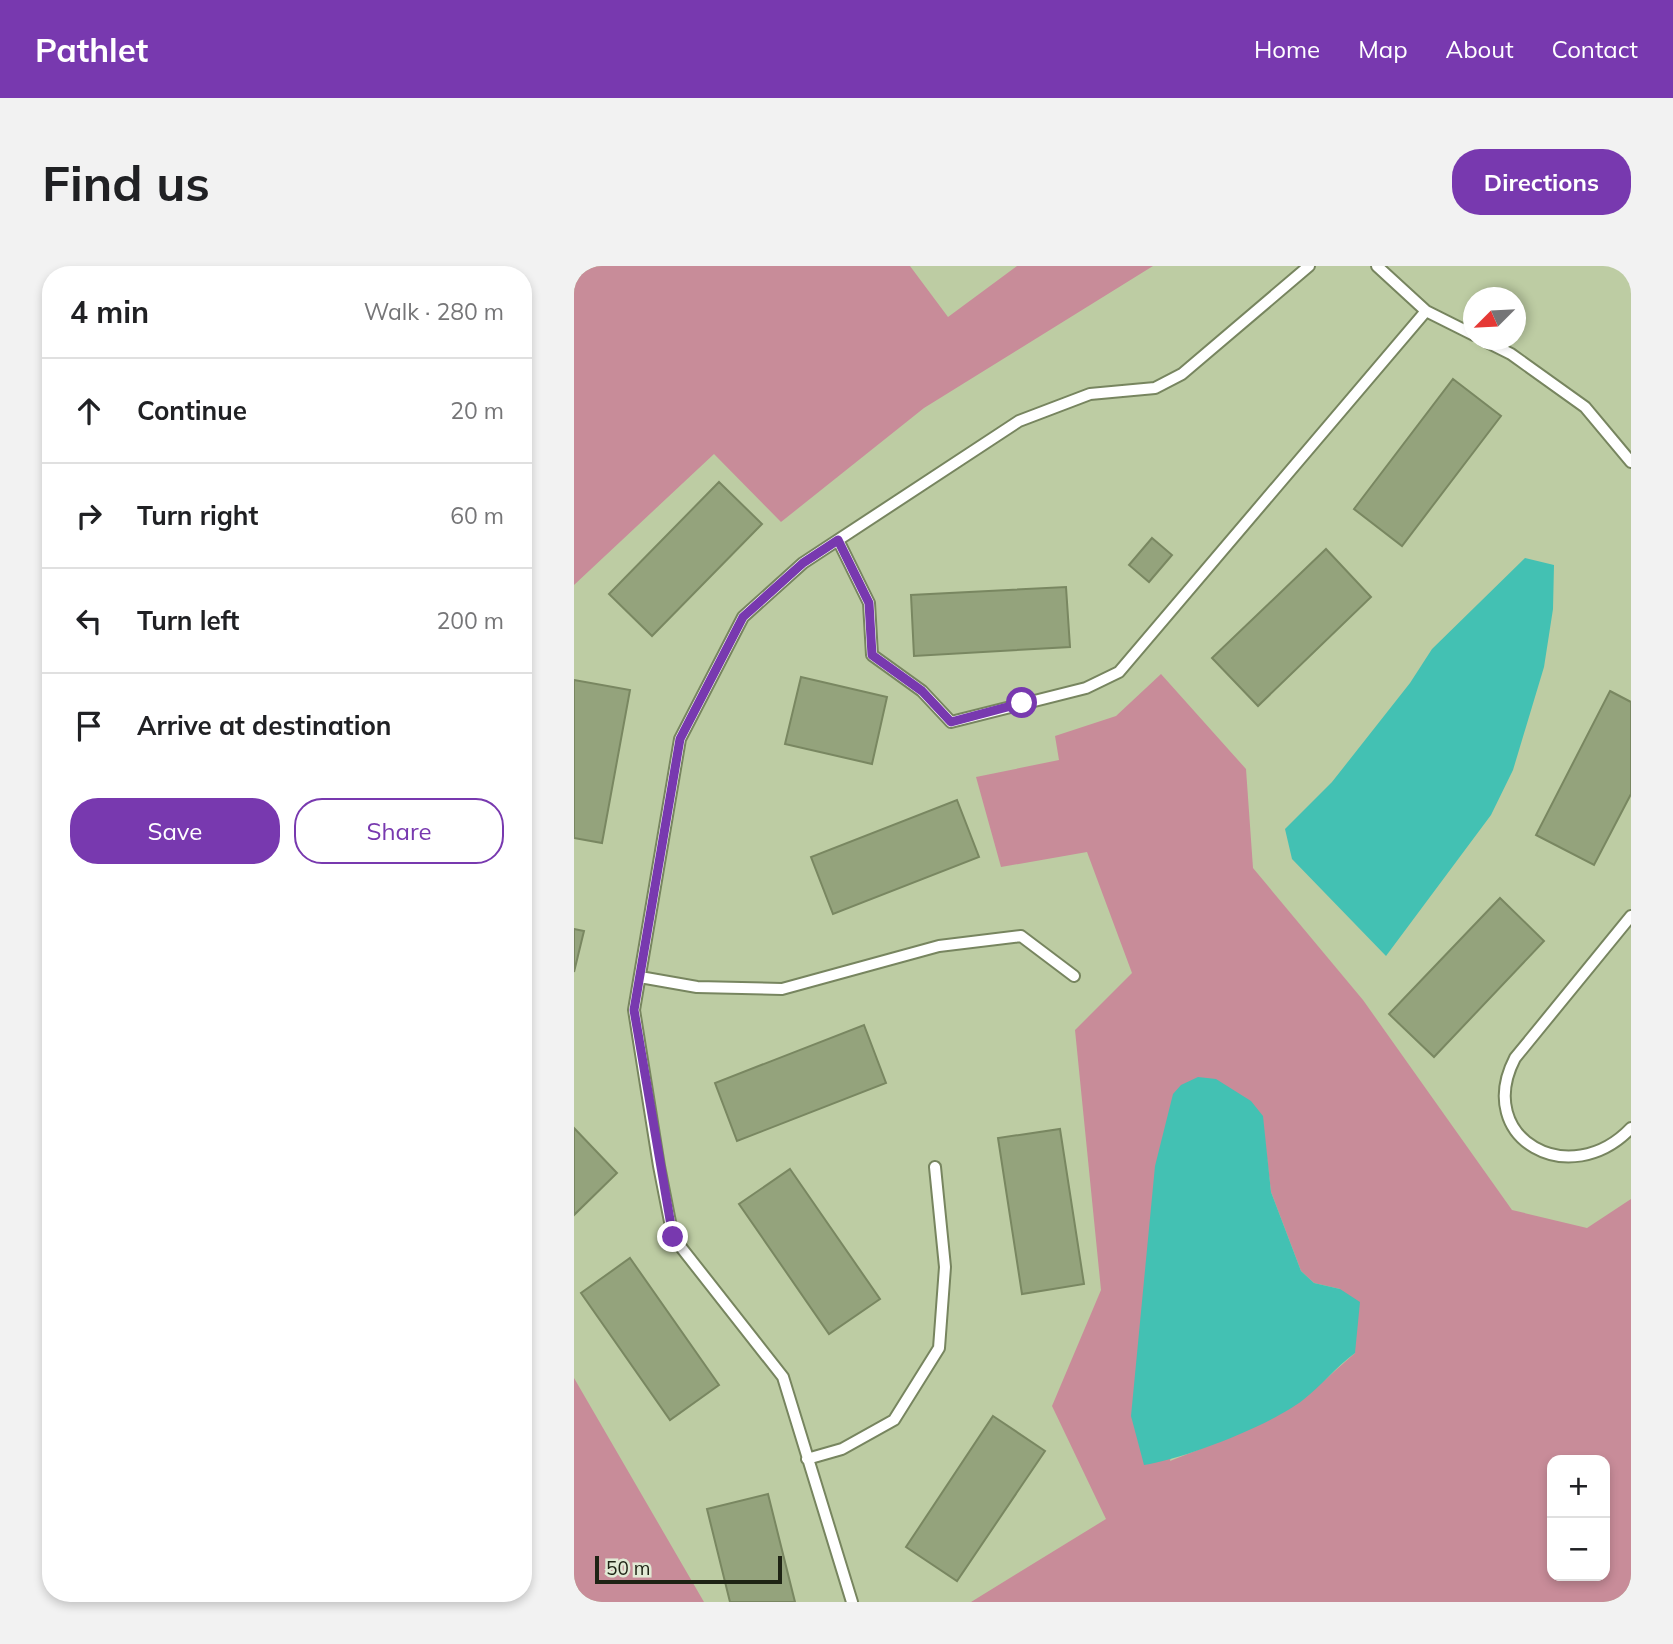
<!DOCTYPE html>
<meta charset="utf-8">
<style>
body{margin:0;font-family:Mulish,sans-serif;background:#f2f2f2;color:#202124}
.controls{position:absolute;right:21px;bottom:21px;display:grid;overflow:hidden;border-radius:14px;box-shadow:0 4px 10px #0003}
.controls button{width:63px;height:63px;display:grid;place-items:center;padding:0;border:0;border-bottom:2px solid #e0e0e0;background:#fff;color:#202124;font:35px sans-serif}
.compass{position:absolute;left:889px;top:21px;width:63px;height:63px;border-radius:50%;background:#fff;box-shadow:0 4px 10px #0003;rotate:246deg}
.scale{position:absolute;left:21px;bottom:18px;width:187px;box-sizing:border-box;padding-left:7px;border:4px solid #1e2314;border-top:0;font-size:19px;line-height:24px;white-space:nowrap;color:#1e2314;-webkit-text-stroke:5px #e1ead5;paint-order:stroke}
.stop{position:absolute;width:21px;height:21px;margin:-16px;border:5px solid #7839af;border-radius:50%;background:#fff}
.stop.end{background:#7839af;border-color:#fff;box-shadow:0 2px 7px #0008}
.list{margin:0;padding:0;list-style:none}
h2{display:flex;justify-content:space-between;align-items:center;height:91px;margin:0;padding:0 28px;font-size:30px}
h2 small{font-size:23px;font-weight:400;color:#757577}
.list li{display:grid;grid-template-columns:46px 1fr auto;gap:21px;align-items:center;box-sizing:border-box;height:105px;padding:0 28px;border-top:2px solid #e0e0e0}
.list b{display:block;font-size:26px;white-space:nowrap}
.list em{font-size:23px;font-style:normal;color:#757577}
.actions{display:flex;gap:14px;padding:21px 28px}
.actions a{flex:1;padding:16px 0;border:2px solid #7839af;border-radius:28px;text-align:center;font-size:24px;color:#7839af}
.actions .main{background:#7839af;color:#fff}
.icon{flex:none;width:38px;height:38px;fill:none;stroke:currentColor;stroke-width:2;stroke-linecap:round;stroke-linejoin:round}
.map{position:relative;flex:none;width:1057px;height:1336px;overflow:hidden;border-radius:28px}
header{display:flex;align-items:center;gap:42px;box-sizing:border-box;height:98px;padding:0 35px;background:#7839af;color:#fff}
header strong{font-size:33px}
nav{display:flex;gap:38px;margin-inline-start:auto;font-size:24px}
.intro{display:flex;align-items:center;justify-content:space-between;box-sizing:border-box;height:168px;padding:0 42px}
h1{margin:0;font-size:49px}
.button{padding:18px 32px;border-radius:28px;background:#7839af;color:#fff;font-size:24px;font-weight:700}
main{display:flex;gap:42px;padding:0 42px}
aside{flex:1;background:#fff;border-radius:28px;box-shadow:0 4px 10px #0003}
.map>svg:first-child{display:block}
.green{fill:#c88c99;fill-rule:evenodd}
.water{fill:#43c1b3}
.building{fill:#94a37c;stroke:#798761;stroke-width:2}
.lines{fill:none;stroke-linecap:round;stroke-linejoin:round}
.lane-casing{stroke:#77855f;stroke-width:14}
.lane{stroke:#fff;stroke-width:10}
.route{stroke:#7839af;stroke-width:9}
</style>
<header>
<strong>Pathlet</strong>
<nav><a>Home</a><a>Map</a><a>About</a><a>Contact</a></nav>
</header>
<div class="intro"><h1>Find us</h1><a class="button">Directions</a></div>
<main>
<aside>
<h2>4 min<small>Walk · 280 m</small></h2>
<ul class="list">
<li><svg class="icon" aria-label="ahead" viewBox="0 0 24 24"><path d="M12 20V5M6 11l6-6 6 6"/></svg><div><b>Continue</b></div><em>20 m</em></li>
<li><svg class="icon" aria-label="right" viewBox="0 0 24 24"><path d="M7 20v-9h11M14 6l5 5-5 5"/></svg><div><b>Turn right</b></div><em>60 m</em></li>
<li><svg class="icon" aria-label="left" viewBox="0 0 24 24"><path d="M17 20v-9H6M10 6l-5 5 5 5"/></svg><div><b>Turn left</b></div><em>200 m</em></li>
<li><svg class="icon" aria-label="arrive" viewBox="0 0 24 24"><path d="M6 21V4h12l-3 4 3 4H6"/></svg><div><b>Arrive at destination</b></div></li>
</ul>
<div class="actions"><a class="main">Save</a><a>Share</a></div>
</aside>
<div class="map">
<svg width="1057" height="1336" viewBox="0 0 1057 1336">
<rect width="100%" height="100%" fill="#bdcca3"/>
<path class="green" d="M0 0H336L374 51 443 0H579L350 142 207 256 140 188 0 319Z
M587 408 672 503 679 602 789 734 938 944 1013 962 1057 933V1336H397L532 1253 478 1140 527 1024 501 764 558 707 513 586 427 601 402 511 485 494 481 470 542 450ZM688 850 697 926 727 1005 740 1017 766 1023 781 1087 727 1135 646 1175 596 1195ZM978 1194H1031V1310H978Z
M0 1112 130 1336H0Z"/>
<path class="water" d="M951 292 980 299 979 343 970 401 939 504 917 549 812 690 718 593 711 563 758 516 836 417 858 383Z
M624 811 642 813 677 835 689 850 697 926 727 1005 740 1017 766 1023 786 1036 781 1087C762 1101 747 1120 729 1134 697 1159 610 1193 570 1199L557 1150 581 900 599 828 607 819Z"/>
<path class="building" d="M879 113 927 150 828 280 780 243Z
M145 216 188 258 78 370 35 328Z
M578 272 598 289 575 316 555 299Z
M752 283 797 331 684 440 638 392Z
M492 321 496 381 340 390 337 329Z
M227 411 313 431 298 498 211 478Z
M0 414 56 424 28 577 0 572Z
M1036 425 1057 436V528L1020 599 962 569Z
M383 534 405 591 259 648 237 591Z
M926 632 970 675 860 791 815 748Z
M0 663 10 665 0 706Z
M290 759 312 817 163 875 141 817Z
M0 862 43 907 0 949Z
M486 863 510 1018 448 1028 424 872Z
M216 903 306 1033 255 1068 165 938Z
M56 992 145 1119 96 1154 7 1027Z
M419 1150 471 1185 383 1315 332 1281Z
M194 1228 221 1336H156L133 1243Z"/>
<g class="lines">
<g class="lane-casing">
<path id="lane" d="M852 45 900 69
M909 74 937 88 1011 141 1057 196
M264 274 295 337 298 389 348 425 377 456 512 422 545 406 852 45 803 0
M1057 650 941 792C899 873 996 926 1057 862
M66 711 123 721 208 723 365 680 447 670 500 710
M233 1193 268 1183 320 1154 365 1082 371 1001 361 901
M278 1336 209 1111 99 971 85 900 60 744 106 473 169 351 229 297 445 155 516 128 581 122 608 108 735 0"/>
</g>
<use href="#lane" class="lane"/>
</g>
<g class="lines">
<path class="route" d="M99 971 60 744 106 473 169 351 229 297 264 274 295 337 298 389 348 425 377 456 448 437"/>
</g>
</svg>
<div class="controls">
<button>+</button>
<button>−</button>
</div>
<svg class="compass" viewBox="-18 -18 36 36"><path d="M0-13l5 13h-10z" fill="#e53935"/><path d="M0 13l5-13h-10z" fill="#757577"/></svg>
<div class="scale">50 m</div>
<div class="stop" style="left:448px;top:437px"></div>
<div class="stop end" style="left:99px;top:971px"></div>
</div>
</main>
